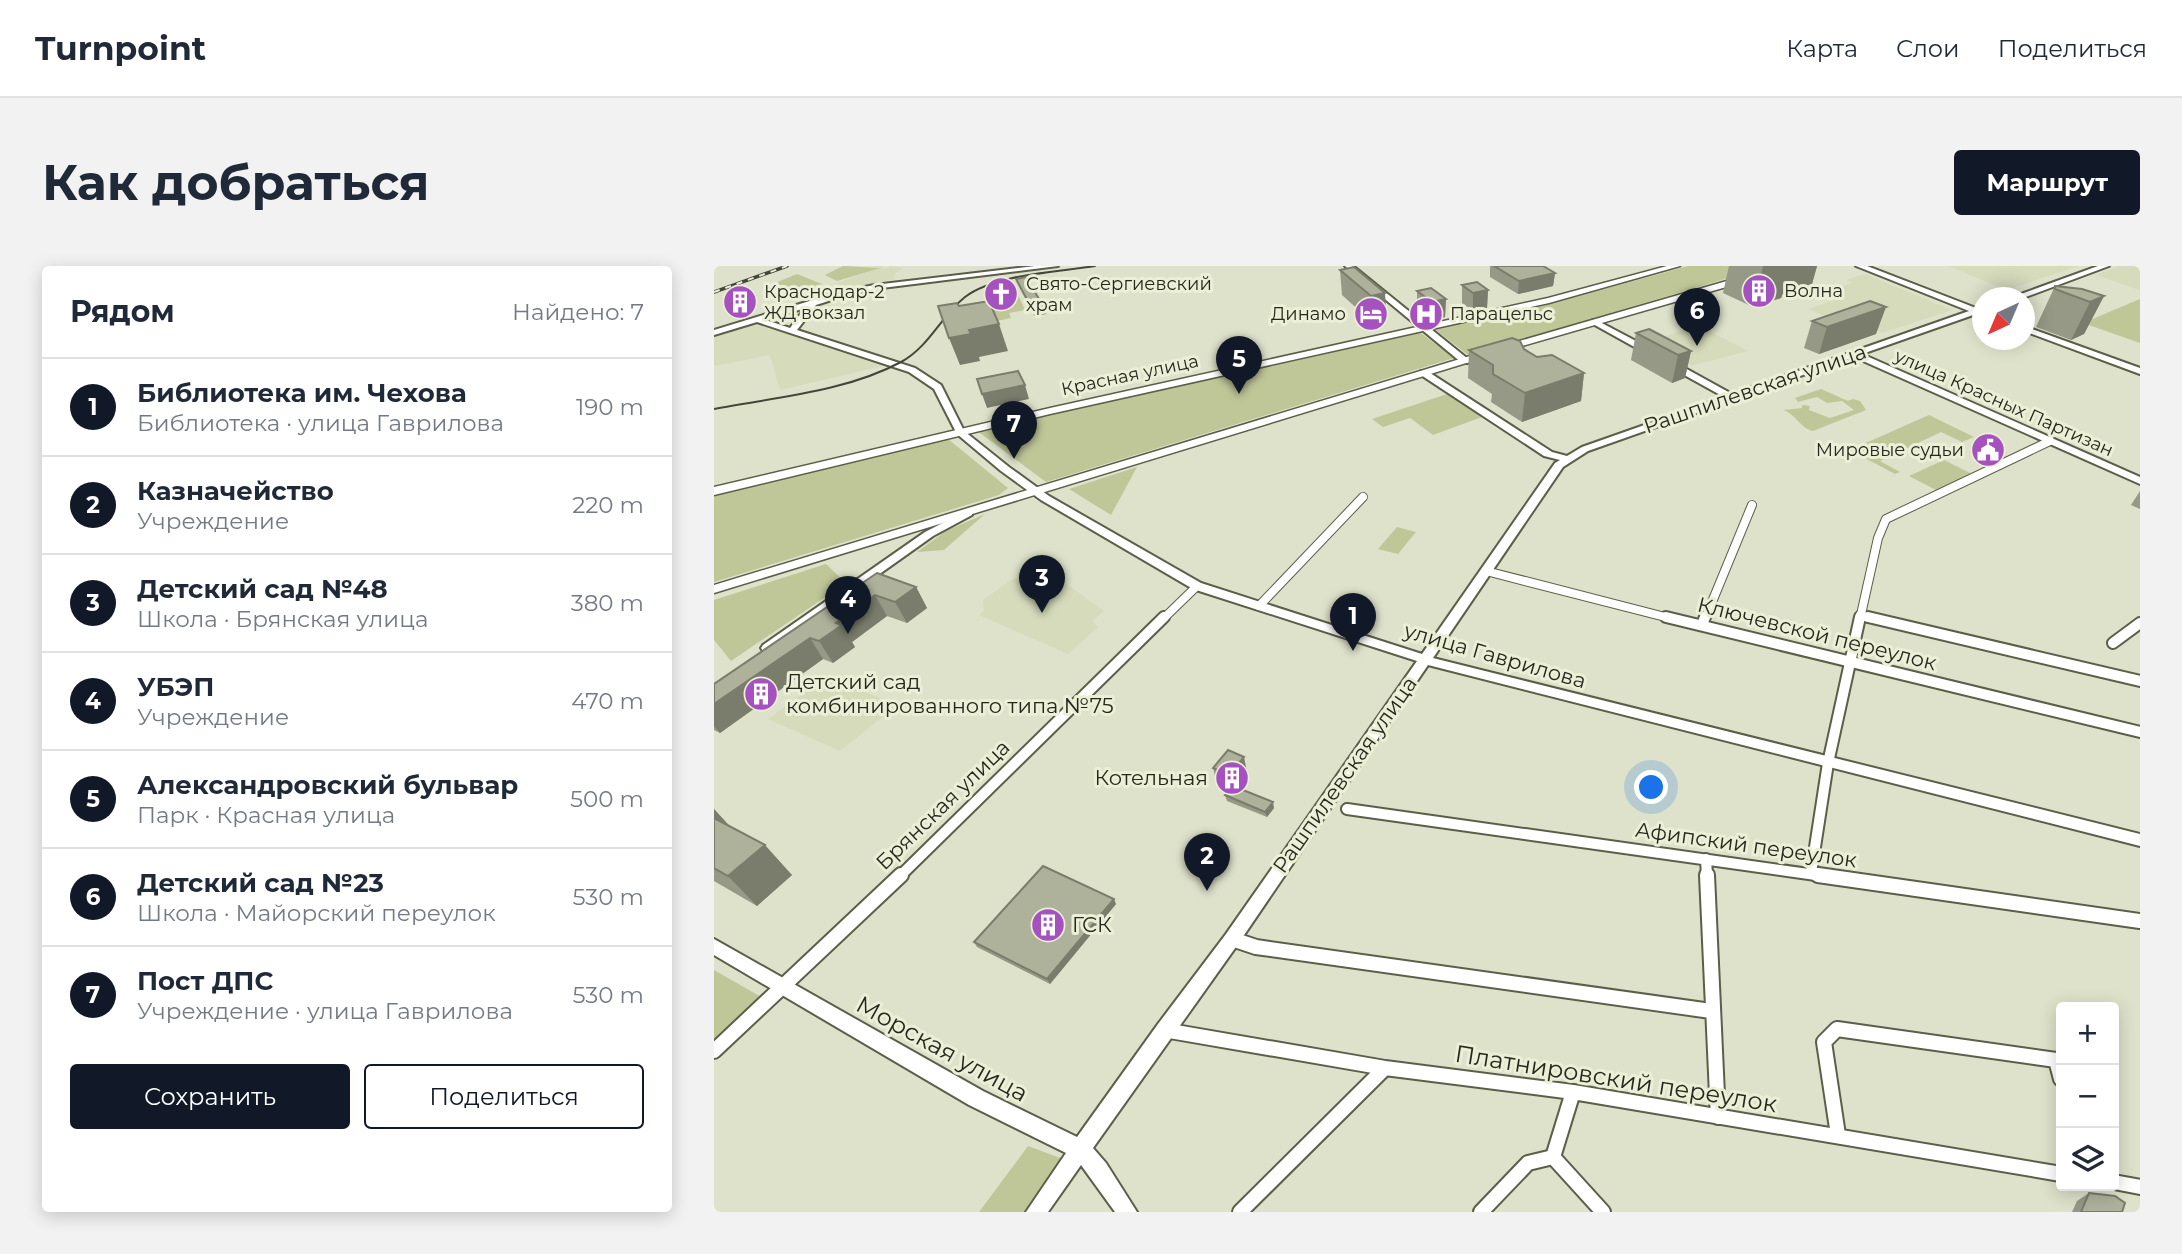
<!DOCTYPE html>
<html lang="ru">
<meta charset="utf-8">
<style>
body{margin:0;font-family:Montserrat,sans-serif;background:#f2f2f3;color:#1f2937}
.controls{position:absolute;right:21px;bottom:21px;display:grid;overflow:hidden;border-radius:7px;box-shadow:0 4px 18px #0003}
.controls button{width:63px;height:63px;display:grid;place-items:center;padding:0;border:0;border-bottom:2px solid #e0e1e3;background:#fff;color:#1f2937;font:35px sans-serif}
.compass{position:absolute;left:1258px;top:21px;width:63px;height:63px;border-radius:50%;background:#fff;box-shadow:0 4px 18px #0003;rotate:224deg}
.you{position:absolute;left:938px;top:522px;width:24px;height:24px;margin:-18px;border:5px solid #fff;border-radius:50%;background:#1a73e8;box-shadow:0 0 0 10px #1a73e833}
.badge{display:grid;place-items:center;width:46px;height:46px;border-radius:50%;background:#111827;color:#fff;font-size:23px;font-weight:700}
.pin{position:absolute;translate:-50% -58px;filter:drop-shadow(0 2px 4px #0008)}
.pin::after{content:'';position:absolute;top:37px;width:24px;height:21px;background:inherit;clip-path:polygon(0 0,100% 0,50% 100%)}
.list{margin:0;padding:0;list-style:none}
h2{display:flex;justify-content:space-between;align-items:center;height:91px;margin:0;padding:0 28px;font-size:30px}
h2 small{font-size:23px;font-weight:400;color:#747a83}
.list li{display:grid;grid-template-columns:46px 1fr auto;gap:21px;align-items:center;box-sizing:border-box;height:98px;padding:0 28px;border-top:2px solid #e0e1e3}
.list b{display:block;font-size:26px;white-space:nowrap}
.list p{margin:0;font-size:23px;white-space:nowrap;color:#747a83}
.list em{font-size:23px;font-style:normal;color:#747a83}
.actions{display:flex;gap:14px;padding:21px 28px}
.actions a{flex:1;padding:16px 0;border:2px solid #111827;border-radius:7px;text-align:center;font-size:24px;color:#111827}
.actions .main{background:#111827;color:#fff}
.icon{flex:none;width:38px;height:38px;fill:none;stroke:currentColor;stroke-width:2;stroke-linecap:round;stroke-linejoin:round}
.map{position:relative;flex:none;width:1426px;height:946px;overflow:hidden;border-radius:7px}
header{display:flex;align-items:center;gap:42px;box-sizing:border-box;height:98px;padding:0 35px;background:#fff;border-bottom:2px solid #e0e1e3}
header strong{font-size:33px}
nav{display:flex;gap:38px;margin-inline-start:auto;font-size:24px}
.intro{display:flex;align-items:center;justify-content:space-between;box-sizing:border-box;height:168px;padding:0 42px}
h1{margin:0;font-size:49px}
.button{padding:18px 32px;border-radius:7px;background:#111827;color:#fff;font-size:24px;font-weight:700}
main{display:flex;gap:42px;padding:0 42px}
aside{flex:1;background:#fff;border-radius:7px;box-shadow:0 4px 18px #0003}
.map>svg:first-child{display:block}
.built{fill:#d5dbbb}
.green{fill:#bfc798}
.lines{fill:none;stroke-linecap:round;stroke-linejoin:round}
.street-far2-casing{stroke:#5b5f49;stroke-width:10}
.street-far1-casing{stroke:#5b5f49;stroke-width:14}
.street-casing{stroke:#5b5f49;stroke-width:18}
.secondary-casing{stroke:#5b5f49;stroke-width:4}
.primary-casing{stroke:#5b5f49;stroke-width:3}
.street-far2{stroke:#fff;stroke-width:8}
.street-far1{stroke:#fff;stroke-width:10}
.street{stroke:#fff;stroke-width:14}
.secondary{fill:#fff;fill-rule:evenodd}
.primary{fill:#fff;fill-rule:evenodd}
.tram{stroke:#44463a;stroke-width:2}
.rail-casing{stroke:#44463a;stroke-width:3.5}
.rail{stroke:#ebefd6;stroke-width:2;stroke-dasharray:6;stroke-linecap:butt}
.wall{fill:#969985}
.shaded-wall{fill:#7a7d6c}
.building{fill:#aeb29b;stroke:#7a7d6c;stroke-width:2}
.labels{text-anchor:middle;stroke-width:6;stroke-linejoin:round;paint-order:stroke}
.far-poi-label{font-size:18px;fill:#26271e;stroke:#ebefd6;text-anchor:start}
.far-street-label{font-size:18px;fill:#26271e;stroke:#ebefd6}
.street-label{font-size:21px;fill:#26271e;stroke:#ebefd6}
.poi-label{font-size:21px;fill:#26271e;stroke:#ebefd6;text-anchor:start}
.near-street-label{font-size:24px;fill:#26271e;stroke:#ebefd6}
</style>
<header>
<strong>Turnpoint</strong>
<nav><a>Карта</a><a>Слои</a><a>Поделиться</a></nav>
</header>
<div class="intro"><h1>Как добраться</h1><a class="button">Маршрут</a></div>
<main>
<aside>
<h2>Рядом<small>Найдено: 7</small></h2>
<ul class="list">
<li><span class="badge">1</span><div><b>Библиотека им. Чехова</b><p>Библиотека · улица Гаврилова</p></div><em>190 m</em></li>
<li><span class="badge">2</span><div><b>Казначейство</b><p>Учреждение</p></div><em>220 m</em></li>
<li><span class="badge">3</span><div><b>Детский сад №48</b><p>Школа · Брянская улица</p></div><em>380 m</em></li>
<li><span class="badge">4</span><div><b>УБЭП</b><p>Учреждение</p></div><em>470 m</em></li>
<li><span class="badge">5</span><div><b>Александровский бульвар</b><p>Парк · Красная улица</p></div><em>500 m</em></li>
<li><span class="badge">6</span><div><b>Детский сад №23</b><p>Школа · Майорский переулок</p></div><em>530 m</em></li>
<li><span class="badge">7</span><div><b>Пост ДПС</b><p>Учреждение · улица Гаврилова</p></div><em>530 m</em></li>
</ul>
<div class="actions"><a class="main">Сохранить</a><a>Поделиться</a></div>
</aside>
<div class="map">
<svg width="1426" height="946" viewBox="0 0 1426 946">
<rect width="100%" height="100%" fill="#dee2ca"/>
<path class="built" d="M160 0H170L167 2 170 3 177 0 190 2 181 7 180 14 131 22 123 17 164 2Z
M1235 0H1365L1292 24Z
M1406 0H1426V24L1382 9Z
M1151 8 1238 44 1168 67 1147 58 1137 61 1094 43 1127 32 1113 25 1138 17 1132 14Z
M37 58 70 67 168 100 66 124 56 89 0 100V69Z
M985 60 1034 85 976 100 932 76Z
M332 303 390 345 378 355 384 361 354 388 265 349 270 345 269 334 297 314Z
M112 410 183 439 126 485 54 453Z"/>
<path class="green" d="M129 0 166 2 123 15 111 9Z
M974 0H1055L754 89 722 64 840 37Z
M83 8 108 18 78 27 60 21 61 17Z
M305 31 311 44 295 47 297 52 233 65 257 37Z
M1426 33V77L1369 57Z
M707 67 740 92 332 216 262 164Z
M1107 123 1134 135 1139 133 1146 135 1152 144 1099 165C1086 162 1082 149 1070 144L1088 142V139L1096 140 1095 144 1116 152 1140 144 1128 135 1113 137 1103 131 1084 136 1081 132Z
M733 128 768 151 719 169 696 152 669 161 658 153Z
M1215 149 1260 171 1248 176 1227 166 1166 195 1186 206 1181 208 1136 184Z
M234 173 294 222 285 229 0 316V229Z
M1230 194 1258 208 1224 225 1195 210Z
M423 201 397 249 355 223Z
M271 248 230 284 203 286 232 265Z
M683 261 702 266 684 288 664 283Z
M112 298 132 317 17 395 0 374V334Z
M0 704 49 732 0 778Z
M314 880 349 893 311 946H265Z"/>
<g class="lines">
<g class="street-far2-casing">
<path id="street-far2" d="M772 305 959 353
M545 340 649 231
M1146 349 1160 353
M449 353 483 320
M991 353 1038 239
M1146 353 1164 272 1172 253 1336 175"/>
</g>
<g class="street-far1-casing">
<path id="street-far1" d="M952 351 1426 466
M1154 351 1426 415
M988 359 991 351
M1399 377 1426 357
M633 543 1116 611
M992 593 993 611
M1097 607 1114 497 1146 351
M185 611 450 351"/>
</g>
<g class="street-casing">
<path id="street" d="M993 609 1004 851
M1104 609 1426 655
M518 673 542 681 997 745
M450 764 671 802 859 826 1347 908
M0 785 187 609
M859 826 839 891 889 946
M1124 869 1110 776 1123 763 1342 794 1347 813
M1400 916 1426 921
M526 946 671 802
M767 946 814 897 839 891"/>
</g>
<g class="secondary-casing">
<path id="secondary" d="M321 0H344L160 23 127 31 102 39 83 64 201 102 227 119 250 165 295 201 335 230 487 317 708 388 841 197 846 194 830 190 707 109V105H713L838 186 853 190 868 181 1010 131 954 100V96H960L1018 128 1255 45 1142 0H1153L1262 42 1268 41V48H1262L1148 88 1426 211V218L1140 91 874 185 849 201 719 392 1426 568V580L714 399 524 678 379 882 392 897 423 946H401L367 899 334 946H312L352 887 255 839 0 689V673L269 825 363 871 444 758 512 668 703 395 479 323 327 234 287 205 243 168 220 123 195 106 43 56 0 69V64L122 27 160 19ZM91 42 76 62 52 54Z
M631 0H639L754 93V97H748Z
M1384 0H1395L1309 32H1296Z
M882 54 939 84 940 86 933 88 879 58V54Z
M1310 60 1426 102V108L1310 65Z
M254 244 258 245V249L219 270 57 385H49L47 382 49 379 211 266Z"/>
</g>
<g class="primary-casing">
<path id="primary" d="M953 0H966L835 37 336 148 0 229V221L336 142 834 32Z
M1030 10 1034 13 1033 15 808 80 0 327V319L802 76Z"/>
</g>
<use href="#street-far2" class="street-far2"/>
<use href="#street-far1" class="street-far1"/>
<use href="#street" class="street"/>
<use href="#secondary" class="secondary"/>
<use href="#primary" class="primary"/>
<path class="tram" d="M0 143C62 131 131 126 187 96 215 81 227 50 251 31 281 8 344 6 381 0"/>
<g class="rail-casing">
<path id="rail" d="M0 26 73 0"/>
</g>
<use href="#rail" class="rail"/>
</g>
<path class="wall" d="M776 0H829L841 7 839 20 804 28 776 11Z
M1015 0H1103L1098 18 1069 27 1067 32 1039 41 1009 27Z
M626 4 671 27 672 53 658 56 628 29Z
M748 19 774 24 773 42 759 45 748 37Z
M1341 20 1390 30 1370 68 1357 74 1322 61Z
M703 25 732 33 731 51 718 54 703 42Z
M1098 55 1162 68 1105 88 1090 82Z
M922 67 977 85 971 112 958 117 917 94Z
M810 83 823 91 870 107 867 135 808 156 777 136 778 128 754 112 755 84Z
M1426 225V243L1417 239Z
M163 307 202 321 213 342 193 357 173 350 138 376 141 381 119 397 109 393 6 467 0 464V418Z
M499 502 533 506 521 521 560 542 553 551 513 535 511 529 516 523 503 518Z
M0 543 15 560 78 609 43 640 0 615Z
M402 638 336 718 263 681 260 676Z
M1375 927 1408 946H1358L1363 935Z"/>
<path class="shaded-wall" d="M1049 0H1103L1098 18 1069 27 1067 32 1039 41Z
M841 7 839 20 804 28 805 15Z
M774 24 773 42 759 45V27Z
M671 27 672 53 658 56 657 30Z
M1390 30 1370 68 1357 74 1376 36Z
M732 33 731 51 718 54V36Z
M1172 41 1162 68 1105 88 1113 61Z
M331 43 332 48 320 50 319 45Z
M285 58 294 85 265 91 266 95 246 99 235 72 255 64Z
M977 85 971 112 958 117 964 89Z
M870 107 867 135 808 156 811 127Z
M311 119 315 133 273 142 268 128Z
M202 321 213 342 193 357 181 336Z
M161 329 173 350 138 376 141 381 119 397 105 375 122 357Z
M96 372 109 393 6 467 0 460V438Z
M530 491 533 506 518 524 515 509Z
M559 536 560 542 553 551 551 546Z
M0 543 23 568 0 559Z
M51 579 78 609 43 640 14 610Z
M400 633 402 638 336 718 333 713Z"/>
<path class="building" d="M780 0H829L841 7 805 15Z
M640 1 671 27 657 30 626 4Z
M312 11 331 43 319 45 302 13Z
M763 16 774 24 759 27 748 19Z
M1341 20 1368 23 1390 30 1376 36 1341 23Z
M717 22 732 33 718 36 703 25Z
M275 35 285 58 255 64 257 68 235 72 224 40 243 37 245 40Z
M1156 35 1172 41 1113 61 1098 55Z
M935 63 977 85 964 89 922 67Z
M798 72 806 75 810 83 823 91 838 89 870 107 811 127 779 108V99L755 84Z
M304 105 311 119 268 128 263 113Z
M163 307 202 321 181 336 161 329 122 357 128 359 105 375 96 372 0 438V418Z
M514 484 530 491 515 509 499 502Z
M519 520 559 536 551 546 511 529Z
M0 552 51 579 14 610 0 602Z
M329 600 400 633 333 713 260 676Z
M1375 927 1401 930 1411 937 1408 946H1367Z"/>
<defs>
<g id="building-disc" transform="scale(1.75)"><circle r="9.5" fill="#a551bf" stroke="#ebefd6"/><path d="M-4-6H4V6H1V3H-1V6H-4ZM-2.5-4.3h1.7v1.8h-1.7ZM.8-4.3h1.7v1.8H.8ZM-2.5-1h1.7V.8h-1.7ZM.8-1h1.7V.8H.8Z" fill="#fff"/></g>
<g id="church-disc" transform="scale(1.75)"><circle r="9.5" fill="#a551bf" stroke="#ebefd6"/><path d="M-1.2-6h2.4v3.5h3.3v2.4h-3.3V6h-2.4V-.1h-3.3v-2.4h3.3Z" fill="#fff"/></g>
<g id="hotel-disc" transform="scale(1.75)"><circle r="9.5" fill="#a551bf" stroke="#ebefd6"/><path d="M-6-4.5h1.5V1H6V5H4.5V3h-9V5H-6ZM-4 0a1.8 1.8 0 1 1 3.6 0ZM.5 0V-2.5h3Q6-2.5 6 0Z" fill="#fff"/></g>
<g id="hospital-disc" transform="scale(1.75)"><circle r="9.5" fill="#a551bf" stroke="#ebefd6"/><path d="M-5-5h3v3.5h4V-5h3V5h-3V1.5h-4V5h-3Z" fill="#fff"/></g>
<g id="civic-disc" transform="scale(1.75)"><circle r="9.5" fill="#a551bf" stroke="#ebefd6"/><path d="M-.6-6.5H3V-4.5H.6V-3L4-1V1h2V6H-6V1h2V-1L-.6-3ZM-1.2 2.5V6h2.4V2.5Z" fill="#fff"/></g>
</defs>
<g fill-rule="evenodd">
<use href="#building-disc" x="1045" y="25"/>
<use href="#church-disc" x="287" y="28"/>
<use href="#building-disc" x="26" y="36"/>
<use href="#hotel-disc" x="657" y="48"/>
<use href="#hospital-disc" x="712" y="48"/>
<use href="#civic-disc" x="1274" y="184"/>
<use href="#building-disc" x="47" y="428"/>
<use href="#building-disc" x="518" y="512"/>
<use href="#building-disc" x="334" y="659"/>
</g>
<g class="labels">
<g class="far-poi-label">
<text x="312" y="24">Свято-Сергиевский<tspan x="312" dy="21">храм</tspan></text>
<text x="1070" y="31">Волна</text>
<text x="50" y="32">Краснодар-2<tspan x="50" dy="21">ЖД вокзал</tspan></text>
<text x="632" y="54" text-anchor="end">Динамо</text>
<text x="736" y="54">Парацельс</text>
<text x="1250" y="190" text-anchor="end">Мировые судьи</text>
</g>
<g class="far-street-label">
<text transform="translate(416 109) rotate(-12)" y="6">Красная улица</text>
<text transform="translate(1290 137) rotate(24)" y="6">улица Красных Партизан</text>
</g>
<g class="street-label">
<text transform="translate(1041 123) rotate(-19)" y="7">Рашпилевская улица</text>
<text transform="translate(1103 368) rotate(14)" y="7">Ключевской переулок</text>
<text transform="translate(781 390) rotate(16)" y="7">улица Гаврилова</text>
<text transform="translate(631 509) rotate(-55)" y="7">Рашпилевская улица</text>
<text transform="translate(229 539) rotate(-44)" y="7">Брянская улица</text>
<text transform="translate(1032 579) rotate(8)" y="7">Афипский переулок</text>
</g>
<g class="poi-label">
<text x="72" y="423">Детский сад<tspan x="72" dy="24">комбинированного типа №75</tspan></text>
<text x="494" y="519" text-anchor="end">Котельная</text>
<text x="358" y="666">ГСК</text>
</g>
<g class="near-street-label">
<text transform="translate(228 783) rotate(29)" y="8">Морская улица</text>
<text transform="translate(902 813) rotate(9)" y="8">Платнировский переулок</text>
</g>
</g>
</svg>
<div class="controls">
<button>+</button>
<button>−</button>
<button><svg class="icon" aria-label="layers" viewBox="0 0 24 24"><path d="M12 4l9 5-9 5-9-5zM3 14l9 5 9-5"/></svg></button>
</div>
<svg class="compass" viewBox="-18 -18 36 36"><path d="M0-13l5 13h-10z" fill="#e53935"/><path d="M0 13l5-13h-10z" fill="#747a83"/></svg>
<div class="you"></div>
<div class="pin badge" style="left:639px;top:385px">1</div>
<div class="pin badge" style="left:493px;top:625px">2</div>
<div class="pin badge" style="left:328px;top:347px">3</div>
<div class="pin badge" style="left:134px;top:368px">4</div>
<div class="pin badge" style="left:525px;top:128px">5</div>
<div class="pin badge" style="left:983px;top:80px">6</div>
<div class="pin badge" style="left:300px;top:193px">7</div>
</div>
</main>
